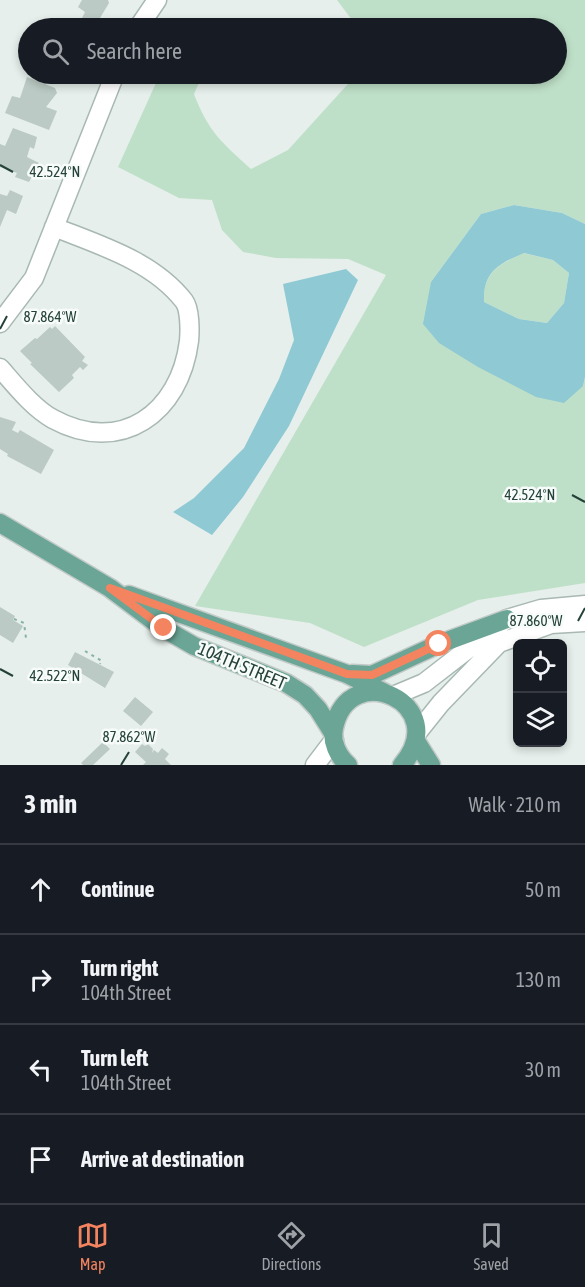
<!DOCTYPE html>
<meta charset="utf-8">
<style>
body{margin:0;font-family:"Asap Condensed",sans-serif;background:#242831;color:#f1f3f6}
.controls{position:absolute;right:18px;bottom:18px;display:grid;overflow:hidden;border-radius:9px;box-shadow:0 3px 9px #0003}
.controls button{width:54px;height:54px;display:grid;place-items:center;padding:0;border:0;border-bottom:2px solid #363941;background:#171b24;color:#f1f3f6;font:30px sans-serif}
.stop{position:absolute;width:18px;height:18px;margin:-14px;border:4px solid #f4845f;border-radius:50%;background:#fff}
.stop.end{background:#f4845f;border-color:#fff;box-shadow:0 2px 6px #0008}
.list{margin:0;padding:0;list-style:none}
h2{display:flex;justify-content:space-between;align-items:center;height:78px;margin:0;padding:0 24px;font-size:26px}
h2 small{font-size:20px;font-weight:400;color:#9ea1a6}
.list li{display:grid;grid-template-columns:39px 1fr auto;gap:18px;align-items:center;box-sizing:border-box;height:90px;padding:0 24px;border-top:2px solid #363941}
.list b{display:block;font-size:22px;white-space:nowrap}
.list p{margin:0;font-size:20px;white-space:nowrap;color:#9ea1a6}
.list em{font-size:20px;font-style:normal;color:#9ea1a6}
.icon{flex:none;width:33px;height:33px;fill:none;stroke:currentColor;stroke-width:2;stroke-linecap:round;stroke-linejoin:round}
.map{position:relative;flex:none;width:585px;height:765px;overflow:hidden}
.search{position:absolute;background:#171b24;box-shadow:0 3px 9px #0003;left:18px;right:18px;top:18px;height:66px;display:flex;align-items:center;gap:15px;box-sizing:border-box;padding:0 21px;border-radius:33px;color:#9ea1a6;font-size:22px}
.sheet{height:438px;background:#171b24}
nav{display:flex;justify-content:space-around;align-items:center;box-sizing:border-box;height:84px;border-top:2px solid #363941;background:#171b24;font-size:16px;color:#9ea1a6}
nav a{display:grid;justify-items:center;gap:3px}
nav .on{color:#f4845f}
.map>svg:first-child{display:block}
.green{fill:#bfe0c8}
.water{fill:#8ec9d4;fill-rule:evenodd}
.building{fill:#bbcac4}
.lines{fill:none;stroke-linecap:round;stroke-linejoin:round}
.minor-casing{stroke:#a8b8b2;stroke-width:21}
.major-casing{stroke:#c2cac8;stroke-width:21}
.path{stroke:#86b3a5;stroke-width:2;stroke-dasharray:3 4.5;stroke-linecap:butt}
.minor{stroke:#fff;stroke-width:18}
.major{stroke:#6aa596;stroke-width:18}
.route{stroke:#f4845f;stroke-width:8}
.ticks{fill:none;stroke:#24423a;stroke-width:2}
.labels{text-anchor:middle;stroke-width:5;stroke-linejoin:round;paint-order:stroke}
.street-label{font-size:18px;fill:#24423a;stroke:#f7fbf9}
.ticks-label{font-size:15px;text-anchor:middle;fill:#24423a;stroke:#f7fbf9;stroke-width:5;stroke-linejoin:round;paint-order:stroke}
</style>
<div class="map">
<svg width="585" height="765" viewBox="0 0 585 765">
<rect width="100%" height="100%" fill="#e6efeb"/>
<path class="green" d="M337 0H585V224L562 213 514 205 481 214 431 282 583 386 585 377V583L478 600 364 647 310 623 195 606 386 275 348 259 276 258 243 252 222 230 212 200 179 198 118 167 160 74H203L194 94C208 131 222 143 251 169L288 150 357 74H556V28H358Z
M523 253 553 260 569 273 564 303 547 323 519 319 484 302C483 272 498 265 523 253Z"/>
<path class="water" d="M514 205 562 213 585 224V377L583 386 564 403 536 397 478 367 439 343 423 324 431 282 481 214ZM524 253 553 260 569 273 564 303 547 323 519 319 484 302C483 272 498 264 524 253Z
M346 269 358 280 289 426 243 497 212 535 173 512 194 498 244 448 279 379 294 340 283 284Z"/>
<path class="building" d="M82 0H108L109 3 94 28 80 22 85 12 78 7Z
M27 77 55 88 57 93 46 107 57 111 49 130 5 113 12 96 20 98Z
M13 128 37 137 34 149 30 147 27 157 39 163 29 182 15 177 17 173 0 167V144L5 146Z
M10 190 23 196 16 214 7 210 0 227V194L7 196Z
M55 326 85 357 82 361 88 365 83 370 80 367 72 375 74 378 59 392 30 364 32 363 20 351 35 338 37 339 50 327 52 329Z
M0 417 16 422 12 430 18 433 20 430 54 450 41 474 7 456 8 454 0 449Z
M0 607 15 616 13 620 23 626 13 643 0 635Z
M75 652 114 672 105 688 68 665Z
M135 697 153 712 141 726 123 711Z
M103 742 110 749 93 765H83L81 763Z
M142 744 145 746 148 744 153 749 152 753 154 750 158 753 162 748 169 754 165 759 171 765H143L146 762 135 752Z"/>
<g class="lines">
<g class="minor-casing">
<path id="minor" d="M138 28 157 0
M0 323 34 278 115 74
M0 368C15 385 33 408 53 419 121 456 180 413 189 341 190 330 190 309 184 301 153 261 99 245 54 227
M393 696 424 683 507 619 541 609 585 605
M417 733 441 703 499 643 551 624 585 622
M315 765 334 740"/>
</g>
<g class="major-casing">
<path id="major" d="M0 523 110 588 163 628 194 646 286 683 305 695 318 709 333 733
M129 595 347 674 385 693
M352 674 372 675 439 644 507 619
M416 741 431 765
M348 765C338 756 331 742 334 728 349 656 454 704 402 765"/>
</g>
<path class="path" d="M14 619 24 623 26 638
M85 651 102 661 100 664"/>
<use href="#minor" class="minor"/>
<use href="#major" class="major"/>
</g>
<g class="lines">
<path class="route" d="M164 628 110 588 347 674 372 675 439 644"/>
</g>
<path class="ticks" d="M0 165 13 172M0 329 7 316M572 495 585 502M578 621 585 608M0 669 13 676M121 765 129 752"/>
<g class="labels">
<g class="street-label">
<text transform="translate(242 666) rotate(23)" y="6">104TH STREET</text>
</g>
</g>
<g class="ticks-label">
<text x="55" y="177">42.524°N</text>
<text x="50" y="322">87.864°W</text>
<text x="530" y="500">42.524°N</text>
<text x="536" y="626">87.860°W</text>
<text x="55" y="681">42.522°N</text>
<text x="129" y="742">87.862°W</text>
</g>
</svg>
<div class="controls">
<button><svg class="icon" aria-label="locate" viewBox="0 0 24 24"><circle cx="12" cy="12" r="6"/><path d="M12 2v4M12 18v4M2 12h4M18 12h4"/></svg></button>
<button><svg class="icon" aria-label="layers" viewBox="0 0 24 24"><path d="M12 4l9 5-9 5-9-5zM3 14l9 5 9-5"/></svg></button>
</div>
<div class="stop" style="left:439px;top:644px"></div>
<div class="stop end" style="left:164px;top:628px"></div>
<div class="search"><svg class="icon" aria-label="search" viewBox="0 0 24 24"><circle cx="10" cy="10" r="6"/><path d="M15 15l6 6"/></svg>Search here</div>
</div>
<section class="sheet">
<h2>3 min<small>Walk · 210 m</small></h2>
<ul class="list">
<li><svg class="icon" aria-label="ahead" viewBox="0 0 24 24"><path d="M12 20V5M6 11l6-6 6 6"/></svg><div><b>Continue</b></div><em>50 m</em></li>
<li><svg class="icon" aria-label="right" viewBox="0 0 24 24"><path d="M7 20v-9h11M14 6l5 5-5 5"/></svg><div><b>Turn right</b><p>104th Street</p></div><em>130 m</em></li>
<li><svg class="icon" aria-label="left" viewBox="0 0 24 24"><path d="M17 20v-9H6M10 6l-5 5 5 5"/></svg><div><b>Turn left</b><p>104th Street</p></div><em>30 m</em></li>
<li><svg class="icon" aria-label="arrive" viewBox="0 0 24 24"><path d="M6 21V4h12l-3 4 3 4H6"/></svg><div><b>Arrive at destination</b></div></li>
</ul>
</section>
<nav>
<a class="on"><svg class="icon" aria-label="map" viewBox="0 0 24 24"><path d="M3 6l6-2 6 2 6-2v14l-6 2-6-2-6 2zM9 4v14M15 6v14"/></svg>Map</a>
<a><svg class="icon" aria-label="directions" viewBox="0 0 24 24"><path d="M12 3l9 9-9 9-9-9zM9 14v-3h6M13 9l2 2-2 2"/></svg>Directions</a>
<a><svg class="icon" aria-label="saved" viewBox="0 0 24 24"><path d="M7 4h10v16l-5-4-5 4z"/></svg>Saved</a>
</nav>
